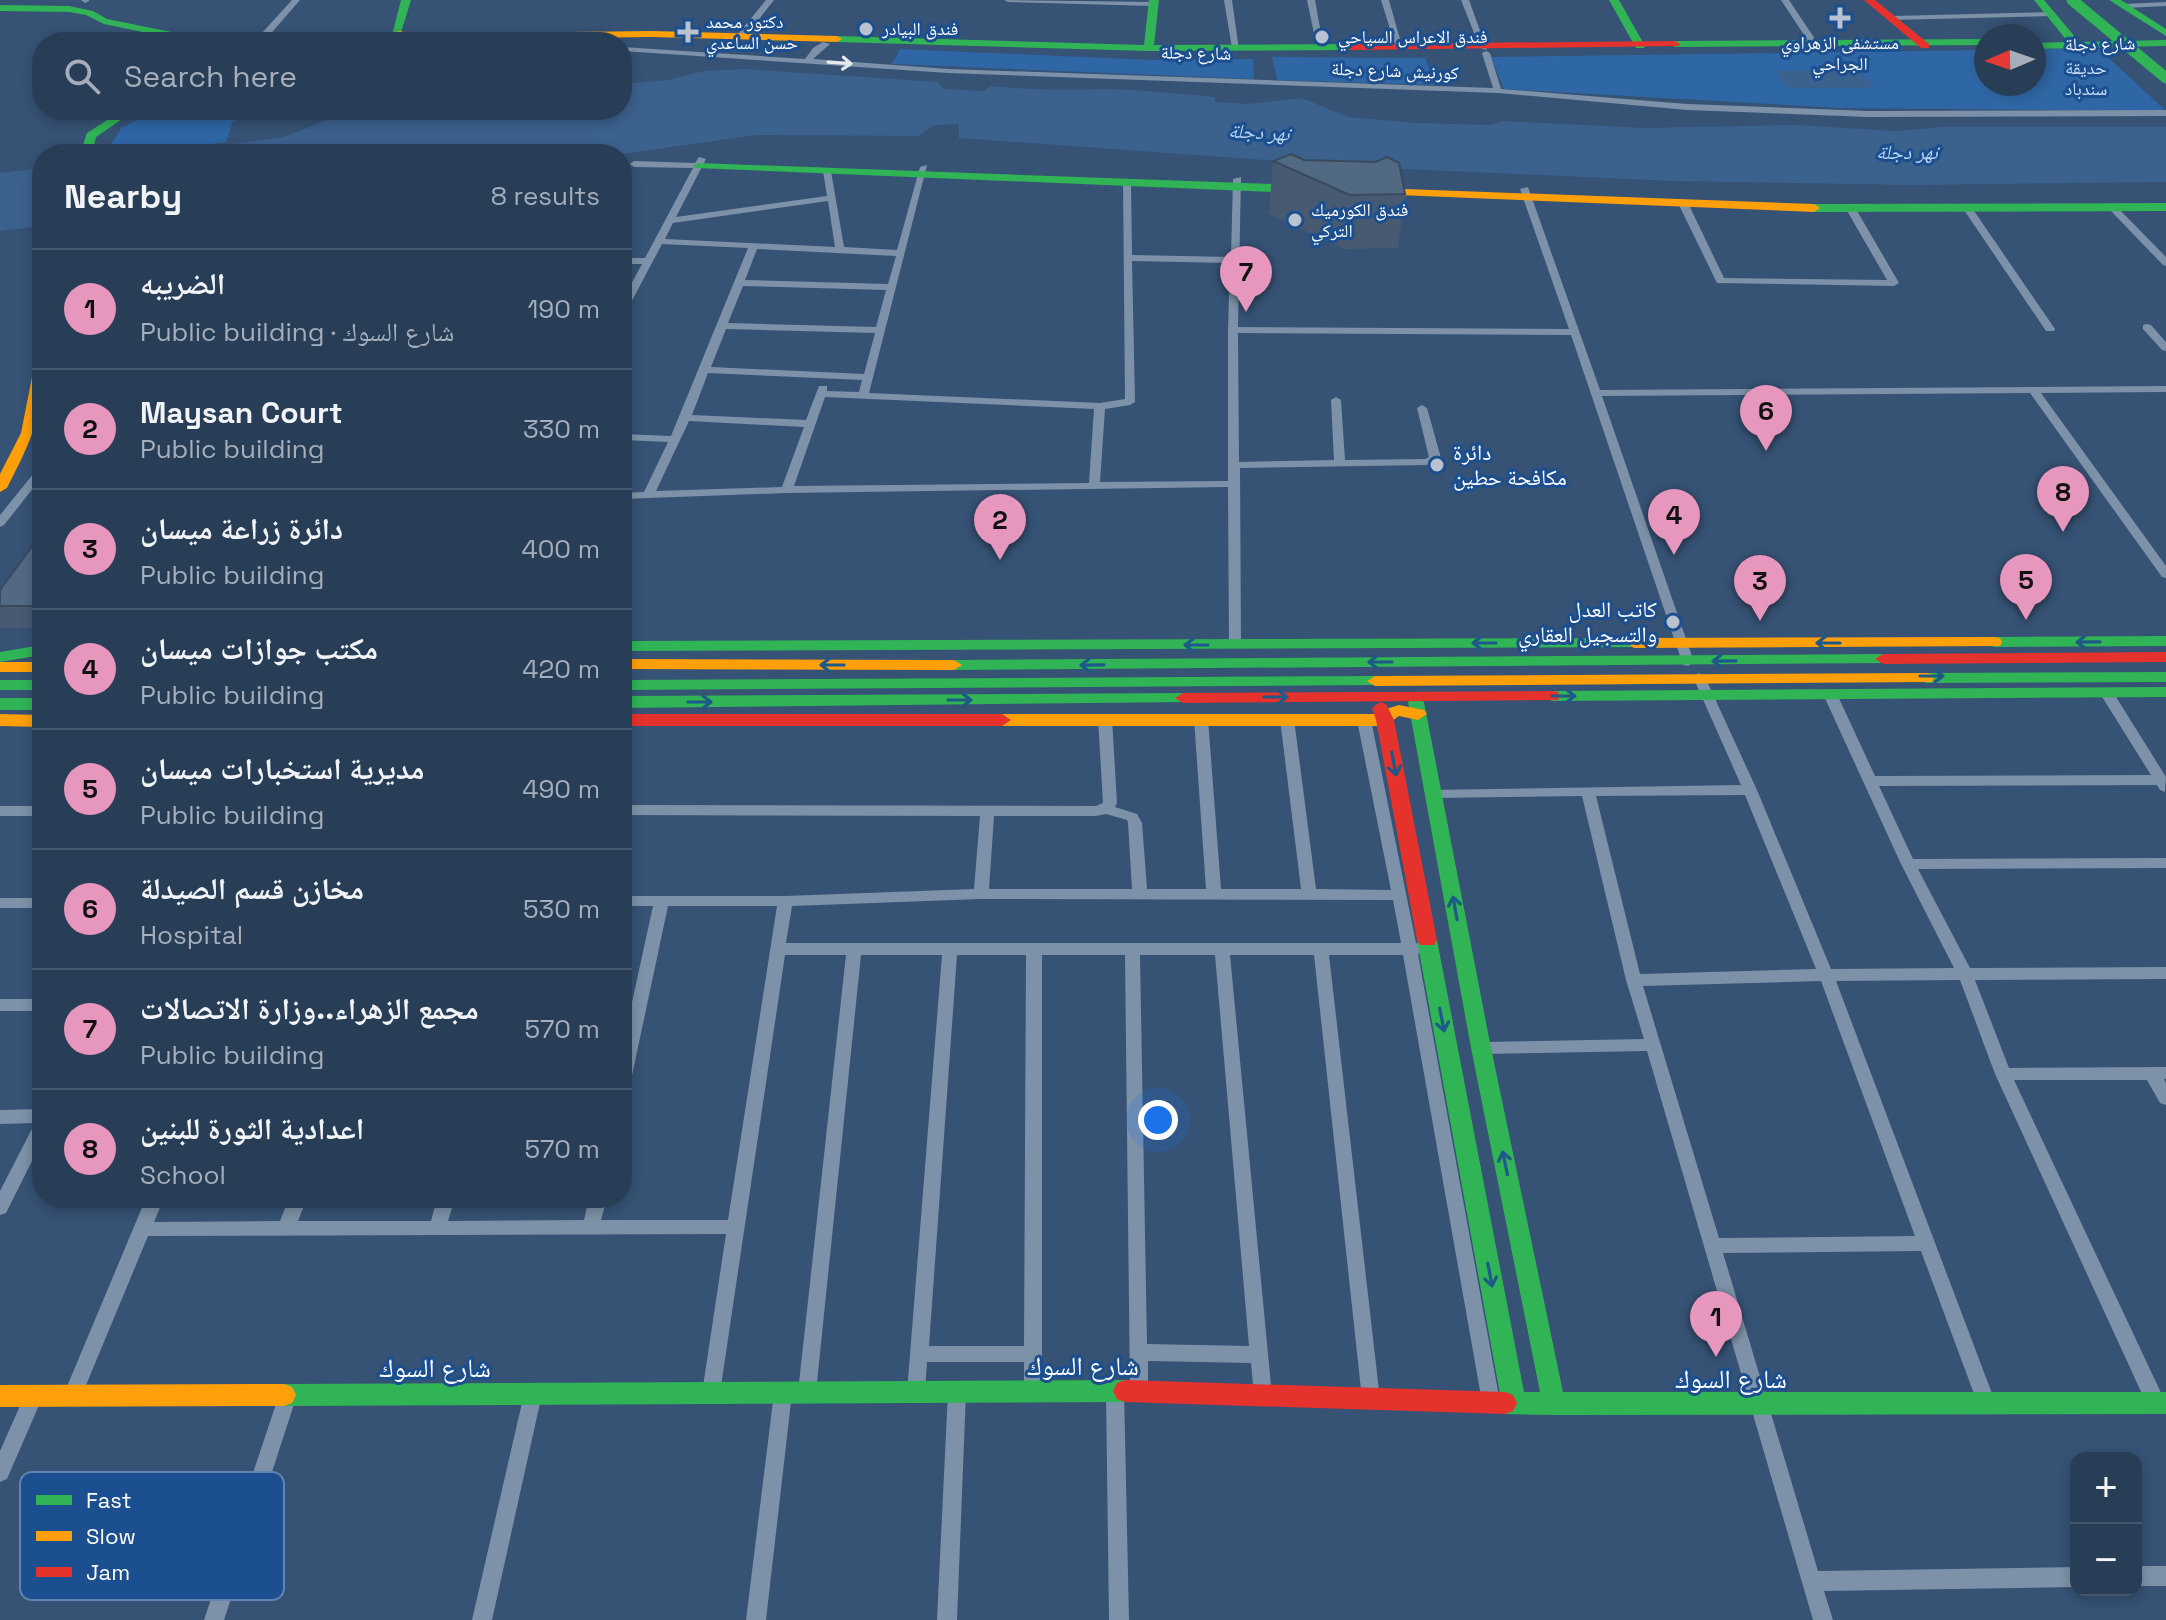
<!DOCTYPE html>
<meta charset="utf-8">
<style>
body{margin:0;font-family:"Space Grotesk","Noto Naskh Arabic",sans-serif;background:#344961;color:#f1f3f6}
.controls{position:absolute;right:24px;bottom:24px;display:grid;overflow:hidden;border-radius:16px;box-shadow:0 4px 12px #0003}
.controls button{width:72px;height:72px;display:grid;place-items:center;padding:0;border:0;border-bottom:2px solid #44576d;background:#283e57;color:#f1f3f6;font:40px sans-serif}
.compass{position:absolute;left:1974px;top:24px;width:72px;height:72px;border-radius:50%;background:#283e57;box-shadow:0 4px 12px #0003;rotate:268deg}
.you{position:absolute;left:1158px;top:1120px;width:28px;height:28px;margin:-20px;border:6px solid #fff;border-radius:50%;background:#1a73e8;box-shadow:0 0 0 12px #1a73e833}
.badge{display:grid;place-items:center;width:52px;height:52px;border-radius:50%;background:#e797bd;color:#111;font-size:26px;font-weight:700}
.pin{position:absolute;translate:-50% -66px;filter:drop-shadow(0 2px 4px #0008)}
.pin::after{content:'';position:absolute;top:42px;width:28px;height:24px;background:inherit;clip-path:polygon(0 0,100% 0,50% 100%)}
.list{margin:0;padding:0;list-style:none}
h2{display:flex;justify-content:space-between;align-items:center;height:104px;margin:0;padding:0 32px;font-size:34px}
h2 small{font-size:26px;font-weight:400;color:#a5aeba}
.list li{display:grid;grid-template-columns:52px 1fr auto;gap:24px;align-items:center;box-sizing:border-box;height:120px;padding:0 32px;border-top:2px solid #44576d}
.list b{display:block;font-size:30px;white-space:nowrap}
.list p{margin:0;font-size:26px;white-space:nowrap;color:#a5aeba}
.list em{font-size:26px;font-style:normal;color:#a5aeba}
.icon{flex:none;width:44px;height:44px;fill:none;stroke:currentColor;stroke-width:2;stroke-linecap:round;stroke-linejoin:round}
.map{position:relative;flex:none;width:2166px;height:1620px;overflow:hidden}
.search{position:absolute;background:#283e57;box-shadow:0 4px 12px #0003;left:32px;top:32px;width:600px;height:88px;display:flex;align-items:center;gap:20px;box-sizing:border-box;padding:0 28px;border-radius:32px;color:#a5aeba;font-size:30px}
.panel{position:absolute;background:#283e57;box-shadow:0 4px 12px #0003;left:32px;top:144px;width:600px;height:1064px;border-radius:32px}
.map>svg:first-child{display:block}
.green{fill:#2f66a5}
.water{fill:#3b618d}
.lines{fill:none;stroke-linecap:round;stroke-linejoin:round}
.street{fill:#7d92a8;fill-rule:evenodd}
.fast{fill:#30b455;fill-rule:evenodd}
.slow{fill:#ff9f0a;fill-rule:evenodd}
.jam{fill:#e5322d;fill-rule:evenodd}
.fast-bridge{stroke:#30b455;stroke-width:11}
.wall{fill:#475a72}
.building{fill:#526984;stroke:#394a5c;stroke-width:2}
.oneway{stroke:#e5e9ee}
.oneway2{stroke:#1d5989}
.poi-dot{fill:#b9c2ce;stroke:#1b4f8f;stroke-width:3}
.labels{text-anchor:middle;stroke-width:6;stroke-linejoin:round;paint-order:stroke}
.far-poi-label{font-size:18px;fill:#fff;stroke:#1b4f8f;text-anchor:start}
.far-street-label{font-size:18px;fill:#fff;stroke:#1b4f8f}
.far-park-label{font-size:18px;fill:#cfe3fa;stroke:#1b4f8f}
.far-water-label{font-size:20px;font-style:italic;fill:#b5d3f5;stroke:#1b4f8f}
.poi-label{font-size:22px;fill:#fff;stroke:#1b4f8f;text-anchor:start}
.near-street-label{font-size:26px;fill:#fff;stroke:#1b4f8f}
.key{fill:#1b4f8f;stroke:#5f84b1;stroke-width:2}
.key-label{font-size:22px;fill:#fff}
</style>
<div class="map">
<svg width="2166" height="1620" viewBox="0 0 2166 1620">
<rect width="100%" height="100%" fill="#365274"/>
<path class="green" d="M2098 48 2166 111 1841 108 1504 89 1491 57 1986 50V84H2034V49Z
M900 49 1153 60 1253 59 1254 79 892 64Z
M1272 57 1425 58 1437 85 1277 80Z
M160 110H299L233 121 226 142 138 154H96L108 149 122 127Z"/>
<path class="water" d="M744 69 938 82 944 89 984 91 991 86C1029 90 1066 90 1103 89 1140 89 1178 94 1215 97V102L1248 104 1302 98 1348 117 1417 123 1491 125 1503 121 1644 128 1796 125 1896 131 1943 127H2166V182L1912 185 1672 181 1361 167 959 138V124L935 125 918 136 756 135 622 154H156L284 137 327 120 406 110H622V84L668 80 704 71Z
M1859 70 1874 88H1788L1775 71Z
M42 168V226L0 231V173Z"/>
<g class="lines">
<path class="street" d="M81 0H89V1L85 3Z
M292 0H300L267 38H261V34Z
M766 0H774L744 38H738V34Z
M1004 0 1153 2 1157 4 1153 6 1008 2Z
M1224 0H1232L1239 50 1232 48Z
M1307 0H1315L1324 50 1317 48Z
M1381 0H1389L1403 50 1396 48Z
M1461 0H1469L1487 50 1480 48Z
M1781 0H1789L1819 45 1818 47H1812Z
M2166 2V6L2124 8 2120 6 2124 4Z
M2052 12 2056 14 2055 16 1892 20 1888 18 1892 16Z
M823 42 830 44 813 59 948 69 1493 88 1482 53 1486 51 1490 53 1501 89 1687 104 1868 111 2166 110V116L1868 117 1687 110 1498 93 948 73 622 51V47L805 59 813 48Z
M699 157 706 159 676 217 827 196 823 171 827 168 831 171 844 247 897 250 920 167 927 165 869 393 1100 403 1125 399 1123 180 1131 182 1132 255 1231 257 1233 179 1241 177 1238 327 1569 329 1520 189 1528 187 1600 390 2166 386V392L2041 393 2166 566V578L2162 577 2030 393 1602 396 1694 662 1688 666 1683 665 1571 335 1238 333 1239 462 1334 460 1331 400 1336 397 1341 400 1345 460 1425 459 1429 457 1417 408 1422 405 1427 408 1441 458 1427 465 1240 468 1241 644 1235 648 1229 644 1228 487 787 493 622 499V493L644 492 668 442 622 440V434L671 436 748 248 662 244 627 310 622 313V301L642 264H622V258H645L693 168 634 167 630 164 634 161 695 163ZM828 201 835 247 665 239 673 223ZM757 249 896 256 888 284 745 280ZM1132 261 1230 263 1228 330V481L1100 482 1105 409 1130 405 1135 402ZM743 286 886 290 876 327 728 323ZM726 329 875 333 864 374 711 367ZM708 373 862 380 859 392 827 391V386H819L806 420 692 415ZM825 397 1094 409 1089 483 794 486ZM689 421 804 427 782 487 656 491Z
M1683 200 1688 203 1724 278 1887 280 1846 209 1851 206 1856 209 1899 283 1894 286 1717 283 1678 203Z
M2110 206H2116L2166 257V266L2163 265 2110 210Z
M1966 208H1972L2055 329 2054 331H2046L1964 210Z
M2147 324 2151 325 2166 342V351L2162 350 2143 329V325Z
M42 467V477L4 525 0 527V515L38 468Z
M1699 673 1705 677 1757 790 1831 969 1954 968 1901 864 1823 694 1825 691 1830 690 1837 694 1875 776 2151 775 2099 692 2106 688 2111 689 2166 777 2165 792 2160 790 2157 785 1879 786 1913 859 2166 858V868L1918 869 1970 968 2166 967V979L1975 980 2009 1068 2166 1067V1079H2164L2166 1083V1105L2160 1103 2147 1080H2014L2163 1397 2165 1403 2163 1409 2156 1412 2149 1409 1995 1074 1960 980 1836 981 1996 1404 1994 1410 1987 1413 1980 1410 1921 1251 1723 1253 1818 1571 2076 1567V1587L1824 1591 1833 1620H1813L1647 1051 1481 1054 1475 1052 1473 1048 1475 1044 1481 1042 1644 1039 1626 980 1582 796 1434 798 1427 793 1429 790 1741 785 1693 677ZM1745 795 1816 969 1640 974 1596 796ZM1821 981 1915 1236 1719 1238 1643 986Z
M1105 715 1112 719 1117 803 1115 807 1137 814 1142 823 1147 889H1206L1194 719 1201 715 1208 719 1221 889H1301L1280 719 1287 715 1294 719 1316 889 1391 890 1357 720 1364 716 1371 720 1416 943 1421 945 1424 949 1418 954 1500 1402 1498 1408 1491 1411 1484 1408 1482 1402 1403 955H1329L1380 1399 1378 1405 1371 1408 1364 1405 1362 1399 1314 955H1230L1272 1396 1270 1402 1263 1405 1256 1402 1254 1396 1251 1363 1148 1361V1392L1146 1398 1139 1401 1132 1398 1130 1392 1125 955H1042V1391L1040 1397 1033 1400 1026 1397 1024 1391V1362H927L925 1392 923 1398 916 1401 909 1398 907 1392 942 955H861L816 1392 814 1398 807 1401 800 1398 798 1392 846 955H785L720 1393 718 1399 711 1402 704 1399 702 1393 726 1234 148 1236 79 1402 72 1405 65 1402 63 1396 146 1198H164L154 1222 280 1221 289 1198H307L298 1221H431L437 1198H455L448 1221 584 1220 589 1198H607L601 1220H728L777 906H668L630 1085 628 1090 622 1091V1048L653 906H622V896H785L974 889 980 816 622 815V805L1096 806 1103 803 1098 719ZM1106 814 1127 820 1128 823 1132 889H989L994 816H1096ZM981 899 1393 900 1401 943H786L792 906ZM957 955H1026L1024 1346H929ZM1140 955H1215L1249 1346 1147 1344Z
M0 806H42V816H0Z
M0 898H42V908H0Z
M0 999H42V1011H0Z
M42 1109V1141L6 1213 0 1215V1191L35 1123 0 1124V1110Z
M1115 1382 1122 1385 1124 1391 1129 1620H1109L1106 1391 1108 1385Z
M957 1383 964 1386 966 1392 957 1620H937L948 1392 950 1386Z
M783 1384 790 1387 792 1393 766 1620H746L774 1393 776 1387Z
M533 1385 540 1388 542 1394 492 1620H472L524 1394 526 1388Z
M288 1386 295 1389 297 1395 224 1620H204L281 1389Z
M34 1387 41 1390 43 1396 7 1479 0 1482V1451L27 1390Z
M2136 1566H2166V1586H2136Z"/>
<path class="fast" d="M401 0H411L400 36 388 40 320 39 324 42H191L104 24 86 15 69 12 0 11V5L69 6 93 11 107 19 201 38 307 39 303 36 308 33 392 35Z
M1149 0H1159L1154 45 1349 44 1354 47 1349 50 1149 51 837 42 832 39 837 36 1144 45Z
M1609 0H1619L1645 46 1644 48H1636Z
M2034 0H2044L2076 38V42L2166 40V46L2034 49V43L2068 42Z
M2109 0H2121L2166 29V36Z
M1986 39V45L1675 47 1670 44 1675 41Z
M123 110H135L96 137 92 154H80L87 133Z
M699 163 1298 185 1304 189 1298 193 695 168 693 166Z
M2166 203V211L1814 212 1808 208 1814 204Z
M2166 636V646L1994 647 1986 642 1994 637Z
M1634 638 1642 643 1640 647 622 651V641Z
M42 645V655L0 662V652Z
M1883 654 1891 659 1889 663 954 670 946 665 954 660Z
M2166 672V682L1926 683 1918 678 1926 673Z
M1375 676 1381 677 1383 681 1381 685 622 690V680Z
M0 680H42V690H0Z
M2166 687V697L1552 701 1544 696 1552 691Z
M1183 693 1191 698 1189 702 622 708V696Z
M1416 696 1424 702 1491 1048 1563 1392H2166V1414L1554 1415 1505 1414 1497 1411 1493 1403 1500 1394 1417 940 1420 935H1434L1437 940 1524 1392H1540L1471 1048 1408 702Z
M0 698H42V710H0Z
M1125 1380 1133 1383 1137 1391 1133 1399 1125 1402 284 1406 276 1403 272 1395 276 1387 284 1384Z"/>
<path class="slow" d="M400 31 411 34 652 31 837 36 842 39 837 42 652 37 410 40 393 39V42H383L384 35Z
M1378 188 1814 204 1820 208 1814 212 1374 194 1372 192Z
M42 358C42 418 34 435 7 488L0 492V474L21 433 35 362Z
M1994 637 2000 638 2002 642 2000 646 1634 648 1626 643 1634 638Z
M622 659 954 660 962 665 954 670 622 669Z
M0 662H42V672H0Z
M1926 673 1932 674 1934 678 1932 682 1375 686 1367 681 1375 676Z
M1399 705 1424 710 1427 714 1418 720 1399 716 1385 726H1002L993 720 1002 714H1380L1386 709Z
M0 714 42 715V727L0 726Z
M284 1384 292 1387 296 1395 292 1403 284 1406 0 1407V1385Z"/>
<path class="jam" d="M1864 0H1875L1929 44V48H1921Z
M1675 41 1680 44 1679 46 1349 50 1344 47 1349 44Z
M2166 652V662L1883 664 1875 659 1883 654Z
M1552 691 1558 692 1560 696 1558 700 1183 703 1175 698 1183 693Z
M1380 702 1386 704 1394 720 1437 940 1434 945H1420L1417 940 1376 720 1372 708Z
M622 714H1002L1011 720 1002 726H622Z
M1125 1380 1505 1392 1513 1395 1517 1403 1513 1411 1505 1414 1125 1402 1117 1399 1113 1391 1117 1383Z"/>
<path class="fast-bridge" d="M2072 0 2166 78"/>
</g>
<path class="wall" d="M1304 160 1405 194 1398 248 1344 249 1269 214 1273 161Z
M42 533V628H0V590Z"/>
<path class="building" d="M1291 154 1304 160 1375 162 1387 157 1399 163 1405 194 1350 195 1273 161Z
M42 533V606H0V590Z"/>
<defs><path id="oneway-shaft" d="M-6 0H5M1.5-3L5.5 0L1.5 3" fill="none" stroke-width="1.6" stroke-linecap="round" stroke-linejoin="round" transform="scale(2)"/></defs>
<use class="oneway" href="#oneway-shaft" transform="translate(840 63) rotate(4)"/>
<g class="oneway2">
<use href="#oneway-shaft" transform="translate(2088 642) rotate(179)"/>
<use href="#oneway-shaft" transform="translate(1484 643) rotate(-180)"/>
<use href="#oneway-shaft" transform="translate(1828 643) rotate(180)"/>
<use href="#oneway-shaft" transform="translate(1196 645) rotate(180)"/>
<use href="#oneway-shaft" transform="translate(1724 661) rotate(179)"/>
<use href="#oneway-shaft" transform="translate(1380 662) rotate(180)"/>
<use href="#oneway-shaft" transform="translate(832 665) rotate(-180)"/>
<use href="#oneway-shaft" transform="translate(1092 665) rotate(179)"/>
<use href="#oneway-shaft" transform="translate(1932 676)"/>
<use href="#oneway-shaft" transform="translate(1564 696)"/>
<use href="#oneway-shaft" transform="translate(1276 697)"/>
<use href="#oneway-shaft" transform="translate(960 700)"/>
<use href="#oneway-shaft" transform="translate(700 702)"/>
<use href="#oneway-shaft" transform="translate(1394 764) rotate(79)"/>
<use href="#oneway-shaft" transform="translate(1455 908) rotate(-100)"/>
<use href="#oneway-shaft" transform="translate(1442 1020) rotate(79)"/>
<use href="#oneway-shaft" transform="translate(1505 1163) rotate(-102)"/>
<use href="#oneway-shaft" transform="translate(1490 1275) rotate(79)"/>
</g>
<g class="poi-dot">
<path d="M1836 6h8v8h8v8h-8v8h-8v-8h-8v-8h8z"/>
<circle cx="866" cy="29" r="8"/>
<path d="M684 20h8v8h8v8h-8v8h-8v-8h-8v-8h8z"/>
<circle cx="1322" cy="37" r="8"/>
<circle cx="1295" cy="220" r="8"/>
<circle cx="1437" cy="465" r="8"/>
<circle cx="1673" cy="622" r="8"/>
</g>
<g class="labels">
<g class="far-poi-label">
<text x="706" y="28">دكتور محمد<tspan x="706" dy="21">حسن الساعدي</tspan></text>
<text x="882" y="35">فندق البيادر</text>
<text x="1338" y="43">فندق الاعراس السياحي</text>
<text x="1840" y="49" text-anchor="middle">مستشفى الزهراوي<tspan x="1840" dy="21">الجراحي</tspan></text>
<text x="1311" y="216">فندق الكورميك<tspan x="1311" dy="21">التركي</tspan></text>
</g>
<g class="far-street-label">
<text transform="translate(2100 44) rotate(-1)" y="6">شارع دجلة</text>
<text transform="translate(1196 53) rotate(1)" y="6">شارع دجلة</text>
<text transform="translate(1395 71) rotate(2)" y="6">كورنيش شارع دجلة</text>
</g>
<g class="far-park-label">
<text x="2086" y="74">حديقة<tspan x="2086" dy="21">سندباد</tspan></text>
</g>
<g class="far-water-label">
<text transform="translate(1259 132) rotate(3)" y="7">نهر دجلة</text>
<text x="1907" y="159">نهر دجلة</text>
</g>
<g class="poi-label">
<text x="1453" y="460">دائرة<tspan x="1453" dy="25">مكافحة حطين</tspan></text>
<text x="1657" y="617" text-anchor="end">كاتب العدل<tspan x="1657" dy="25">والتسجيل العقاري</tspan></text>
</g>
<g class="near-street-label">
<text x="1083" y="1375">شارع السوك</text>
<text x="435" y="1377">شارع السوك</text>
<text x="1731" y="1388">شارع السوك</text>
</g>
</g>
<rect x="20" y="1472" width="264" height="128" rx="12" class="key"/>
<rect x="36" y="1495" width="36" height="10" fill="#30b455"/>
<rect x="36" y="1531" width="36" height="10" fill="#ff9f0a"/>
<rect x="36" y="1567" width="36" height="10" fill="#e5322d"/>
<g class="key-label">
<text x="86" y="1508">Fast</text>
<text x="86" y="1544">Slow</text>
<text x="86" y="1580">Jam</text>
</g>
</svg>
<div class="controls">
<button>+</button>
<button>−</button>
</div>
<svg class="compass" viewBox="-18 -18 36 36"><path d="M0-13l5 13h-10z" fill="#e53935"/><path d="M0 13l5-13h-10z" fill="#a5aeba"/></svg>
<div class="you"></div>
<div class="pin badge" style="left:1716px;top:1357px">1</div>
<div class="pin badge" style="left:1000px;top:560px">2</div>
<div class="pin badge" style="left:1760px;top:621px">3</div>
<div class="pin badge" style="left:1674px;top:555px">4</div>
<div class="pin badge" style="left:2026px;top:620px">5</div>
<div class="pin badge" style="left:1766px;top:451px">6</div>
<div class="pin badge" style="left:1246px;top:312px">7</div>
<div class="pin badge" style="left:2063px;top:532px">8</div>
<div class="search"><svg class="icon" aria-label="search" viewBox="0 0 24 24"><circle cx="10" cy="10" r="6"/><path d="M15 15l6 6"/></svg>Search here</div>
<section class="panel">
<h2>Nearby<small>8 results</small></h2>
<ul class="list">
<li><span class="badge">1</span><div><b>الضريبه</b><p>Public building · شارع السوك</p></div><em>190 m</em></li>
<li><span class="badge">2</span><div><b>Maysan Court</b><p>Public building</p></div><em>330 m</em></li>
<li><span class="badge">3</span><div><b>دائرة زراعة ميسان</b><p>Public building</p></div><em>400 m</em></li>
<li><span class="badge">4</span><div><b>مكتب جوازات ميسان</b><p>Public building</p></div><em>420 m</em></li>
<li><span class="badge">5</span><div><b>مديرية استخبارات ميسان</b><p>Public building</p></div><em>490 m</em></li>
<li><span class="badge">6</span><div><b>مخازن قسم الصيدلة</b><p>Hospital</p></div><em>530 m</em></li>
<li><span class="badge">7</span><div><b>مجمع الزهراء..وزارة الاتصالات</b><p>Public building</p></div><em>570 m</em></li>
<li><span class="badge">8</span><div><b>اعدادية الثورة للبنين</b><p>School</p></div><em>570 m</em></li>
</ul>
</section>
</div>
